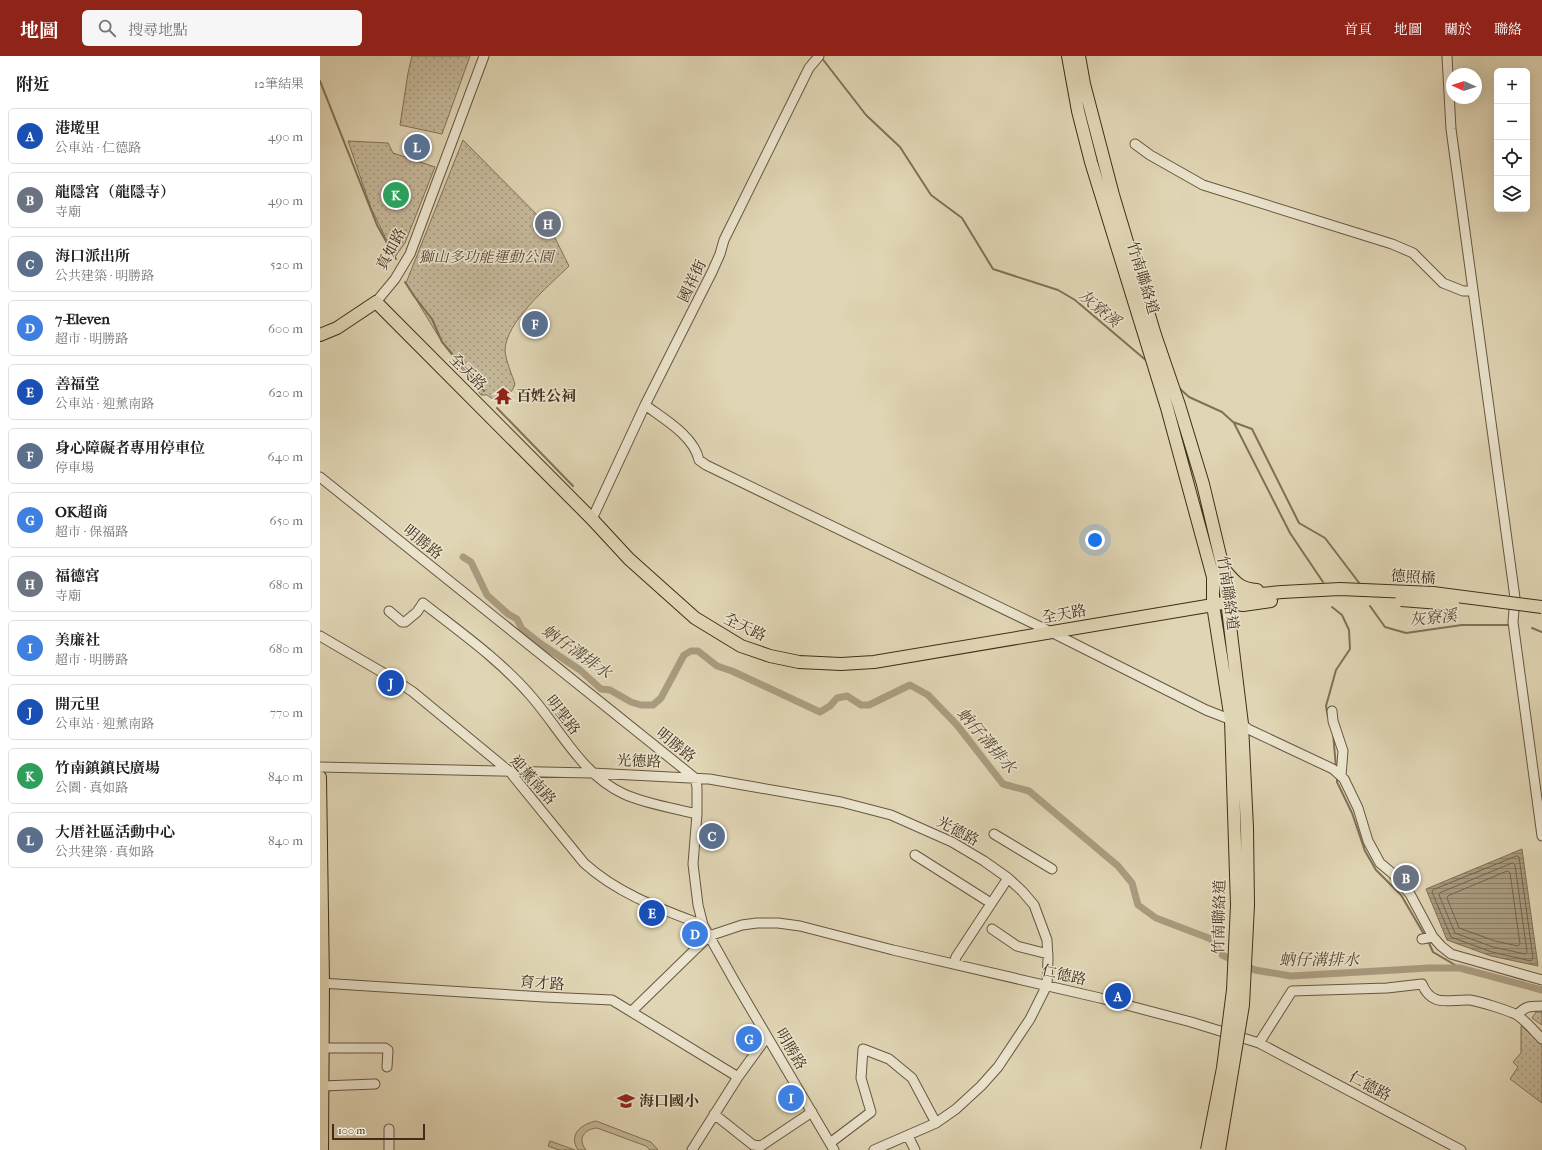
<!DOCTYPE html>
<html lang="zh-TW">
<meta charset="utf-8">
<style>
body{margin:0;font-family:"IM FELL French Canon","Noto Serif TC",serif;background:#f6f6f6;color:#202124}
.controls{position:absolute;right:12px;top:12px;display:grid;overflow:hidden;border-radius:6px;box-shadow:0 4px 16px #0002}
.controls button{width:36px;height:36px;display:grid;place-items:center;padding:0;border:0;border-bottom:1px solid #e0e0e0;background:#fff;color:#202124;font:20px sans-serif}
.compass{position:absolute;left:1126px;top:12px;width:36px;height:36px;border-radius:50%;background:#fff;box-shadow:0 4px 16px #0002;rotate:273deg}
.scale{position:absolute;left:12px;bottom:10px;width:93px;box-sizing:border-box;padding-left:4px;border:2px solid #402d1a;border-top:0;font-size:11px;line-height:14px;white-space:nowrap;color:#402d1a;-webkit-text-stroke:3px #ebe4ce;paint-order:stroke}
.you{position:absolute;left:775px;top:484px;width:14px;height:14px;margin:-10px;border:3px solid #fff;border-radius:50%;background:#1a73e8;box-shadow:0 0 0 6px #1a73e833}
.badge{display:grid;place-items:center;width:26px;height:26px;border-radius:50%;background:#8f2418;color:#fff;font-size:13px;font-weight:700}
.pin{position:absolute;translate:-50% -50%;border:2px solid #fff;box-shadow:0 1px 4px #0006}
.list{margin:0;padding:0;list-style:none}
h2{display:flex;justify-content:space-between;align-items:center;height:52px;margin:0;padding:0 16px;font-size:17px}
h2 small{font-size:13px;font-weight:400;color:#757577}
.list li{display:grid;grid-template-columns:26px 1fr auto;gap:12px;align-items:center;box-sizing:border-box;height:56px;margin:0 8px 8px;padding:0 8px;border:1px solid #e0e0e0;border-radius:6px}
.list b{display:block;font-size:15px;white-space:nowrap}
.list p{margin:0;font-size:13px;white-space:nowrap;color:#757577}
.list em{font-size:13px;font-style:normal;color:#757577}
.icon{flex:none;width:22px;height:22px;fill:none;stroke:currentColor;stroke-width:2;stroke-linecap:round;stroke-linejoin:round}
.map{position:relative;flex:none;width:1222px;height:1094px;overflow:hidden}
header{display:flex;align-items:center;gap:24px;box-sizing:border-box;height:56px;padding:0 20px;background:#8f2418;color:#fff}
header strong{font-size:19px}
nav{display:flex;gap:22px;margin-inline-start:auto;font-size:14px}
.search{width:280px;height:36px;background:#f6f6f6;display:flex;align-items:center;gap:10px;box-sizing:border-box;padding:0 14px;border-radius:6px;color:#757577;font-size:15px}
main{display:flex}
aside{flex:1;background:#fff}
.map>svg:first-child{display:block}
.grass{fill:#c5b89a;stroke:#82725a}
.park{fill:url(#park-dots);stroke:#82725a}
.water{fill:url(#water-rules);stroke:#807057}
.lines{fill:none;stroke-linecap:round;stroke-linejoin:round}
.shore{stroke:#75644d;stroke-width:1}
.stream{stroke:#807057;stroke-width:2}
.canal{stroke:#aa9c80;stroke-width:7}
.minor-casing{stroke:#685740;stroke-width:11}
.major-casing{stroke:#402d1a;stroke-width:14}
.minor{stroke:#ebe4ce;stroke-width:9}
.major{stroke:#e0d5b4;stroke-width:12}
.major-bridge-casing{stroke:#402d1a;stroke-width:14;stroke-linecap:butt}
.major-bridge{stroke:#e0d5b4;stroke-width:12}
.labels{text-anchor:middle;stroke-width:3;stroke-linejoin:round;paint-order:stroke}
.street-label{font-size:15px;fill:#402d1a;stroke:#ebe4ce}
.park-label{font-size:15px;font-style:italic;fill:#5b4934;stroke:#ebe4ce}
.poi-label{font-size:15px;font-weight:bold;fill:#402d1a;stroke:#ebe4ce;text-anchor:start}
.water-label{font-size:16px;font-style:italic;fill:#5a4934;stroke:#ebe4ce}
</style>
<header>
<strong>地圖</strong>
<div class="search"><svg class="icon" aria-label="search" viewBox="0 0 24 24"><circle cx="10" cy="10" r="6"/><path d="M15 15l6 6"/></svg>搜尋地點</div>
<nav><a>首頁</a><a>地圖</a><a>關於</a><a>聯絡</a></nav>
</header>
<main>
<aside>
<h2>附近<small>12筆結果</small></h2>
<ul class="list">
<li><span class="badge" style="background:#1a4fb4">A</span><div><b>港墘里</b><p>公車站 · 仁德路</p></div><em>490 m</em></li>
<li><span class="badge" style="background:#6b7280">B</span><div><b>龍隱宮（龍隱寺）</b><p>寺廟</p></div><em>490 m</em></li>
<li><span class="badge" style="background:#5c6f8a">C</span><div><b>海口派出所</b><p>公共建築 · 明勝路</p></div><em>520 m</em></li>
<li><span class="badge" style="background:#3f7fe0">D</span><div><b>7-Eleven</b><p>超市 · 明勝路</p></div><em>600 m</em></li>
<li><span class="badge" style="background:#1a4fb4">E</span><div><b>善福堂</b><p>公車站 · 迎薰南路</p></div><em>620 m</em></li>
<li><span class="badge" style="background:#5c6f8a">F</span><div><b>身心障礙者專用停車位</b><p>停車場</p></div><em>640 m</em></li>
<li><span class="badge" style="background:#3f7fe0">G</span><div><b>OK超商</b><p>超市 · 保福路</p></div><em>650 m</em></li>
<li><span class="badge" style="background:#6b7280">H</span><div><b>福德宮</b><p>寺廟</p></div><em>680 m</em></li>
<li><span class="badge" style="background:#3f7fe0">I</span><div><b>美廉社</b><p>超市 · 明勝路</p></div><em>680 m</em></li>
<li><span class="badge" style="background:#1a4fb4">J</span><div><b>開元里</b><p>公車站 · 迎薰南路</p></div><em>770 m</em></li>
<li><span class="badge" style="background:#2e9e5b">K</span><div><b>竹南鎮鎮民廣場</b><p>公園 · 真如路</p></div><em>840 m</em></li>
<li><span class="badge" style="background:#5c6f8a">L</span><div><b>大厝社區活動中心</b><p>公共建築 · 真如路</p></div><em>840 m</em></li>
</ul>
</aside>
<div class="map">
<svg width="1222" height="1094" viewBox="0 0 1222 1094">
<defs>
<pattern id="park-dots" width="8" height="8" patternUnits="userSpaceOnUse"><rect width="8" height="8" fill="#c5b89a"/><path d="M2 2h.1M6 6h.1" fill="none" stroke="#a1967d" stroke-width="1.8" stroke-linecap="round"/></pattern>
<pattern id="water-rules" width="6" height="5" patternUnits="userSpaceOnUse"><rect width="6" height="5" fill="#aa9c80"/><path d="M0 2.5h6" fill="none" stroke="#8c8068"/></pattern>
</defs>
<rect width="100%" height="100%" fill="#e0d5b4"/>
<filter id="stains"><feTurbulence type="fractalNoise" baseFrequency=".005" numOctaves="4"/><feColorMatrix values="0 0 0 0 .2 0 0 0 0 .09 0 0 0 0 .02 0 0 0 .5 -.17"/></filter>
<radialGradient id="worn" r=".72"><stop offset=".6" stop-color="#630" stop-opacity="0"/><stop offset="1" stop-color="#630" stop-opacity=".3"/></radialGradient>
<path class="grass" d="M276 1065 331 1086 338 1094H330L326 1090 277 1072C264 1073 257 1083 266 1094H258C248 1079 261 1068 276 1065Z
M230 1085 255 1094H239L228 1090Z"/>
<path class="park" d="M92 0H150L122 78 80 69 88 17Z
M143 84 230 172 249 210C229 230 185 266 185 295 186 305 192 319 195 328 192 338 185 343 174 344L167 339H161L122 286 86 227Z
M28 85 68 87 73 97 115 111 85 187 75 201 51 152Z
M1216 956H1222V969L1212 962Z
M1201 970 1216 981 1222 988V1047L1190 1023 1198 1011 1193 1006 1201 997Z"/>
<path class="water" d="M1202 793 1218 910 1171 900 1127 884 1106 833Z"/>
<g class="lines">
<path class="shore" d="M1197 800 1199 801 1213 902 1211 905 1172 896 1131 881 1112 836 1113 834Z
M1193 807 1195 809 1207 896 1205 898 1173 891 1135 877 1119 839 1120 837Z
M1188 815 1190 817 1200 888 1198 890 1175 885 1139 872 1127 842 1128 840Z"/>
<path class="stream" d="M501 1 546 59 580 91 611 139 642 162 673 213 738 234 755 244 828 306
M0 25 57 169 76 203
M85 226 94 240 112 263 122 286 164 335
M859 332 869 341 902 356 913 366 932 373 979 467 1005 482 1040 528
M177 352 253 430
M914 367 970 477 1003 526
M1050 550 1065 571 1086 577 1142 569H1190
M1212 572 1222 576
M1008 661 1006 650 1016 614 1030 593 1029 574 1022 559 1012 551
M1013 677 1016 711
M1017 721V726L1032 757 1045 795 1056 814 1081 839 1105 880
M1108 885 1113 896 1140 912"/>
<path class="canal" d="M143 501 151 506 167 539 188 558 197 563 202 573 221 588 260 614 281 633 290 634 311 646 321 649H333L341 642 364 599 371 595H378L397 610 412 615 500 656 510 650 517 642 527 640 541 649H549L590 629 608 639 637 669 683 728 709 735 798 810 812 827 818 849 836 862 891 883 902 899 935 914 971 920 1109 912H1140L1222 934"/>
<g class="minor-casing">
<path id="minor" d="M1127 0 1131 73 1195 542 1193 566 1222 780
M815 88 830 99 883 129 1072 188 1093 197 1123 227 1143 235H1153
M56 246 75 223 90 198 164 0
M325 349C344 363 374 380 379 404L386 409 733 577 886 654 922 668 928 673 1013 713 1024 723 1038 752 1048 785 1060 807 1072 817 1090 838 1113 881 1121 890 1131 898 1222 924
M0 421 375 722 377 731V758L373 808 378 849 383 869 415 926 514 1094
M272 463 325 349 392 216 400 198 404 184 489 12 499 0
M69 555 82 566H85L97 556 103 547C140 576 180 604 211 640 240 673 262 719 304 738 326 748 353 752 377 758
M0 580 72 622 93 636 190 716 264 807C298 838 341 853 383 869
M1012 655 1013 665 1023 695 1021 720
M0 711 272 717 389 723 521 746 571 759 632 786 664 805 688 822 702 835 714 849 727 884 728 903 727 929 710 963 678 1011 661 1030 636 1053 616 1067 554 1094
M674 778 732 813
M595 799 666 844
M672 873 697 890 728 898
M1102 883 1113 881
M634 908 636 901 688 822
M0 927 224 941 292 944 418 1021
M312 955 389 880 422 869 437 867H458L480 870 573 894 780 942 871 966 939 987 1141 1094
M1197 959C1207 949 1209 951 1222 950
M939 987 972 935 1067 932 1102 928C1112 952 1129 943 1150 944 1158 945 1190 955 1197 959 1206 965 1214 975 1222 983
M2 992H65L68 994 67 1011
M2 1030 55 1028
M394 1058 433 1089 441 1090 492 1056
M588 1080 595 1094
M510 1087 551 1056 541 1022 543 993 569 1003 592 1022 616 1067
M69 1094V1073
M372 1094 418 1021 447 981"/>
</g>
<g class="major-casing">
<path id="major" d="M748 0 758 55 771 106 847 352 893 521V549L911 664 917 849
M759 0 764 28 793 139 835 279 859 349 883 428 903 512 922 668 927 772 928 849
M0 279 17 272 56 246 272 463 309 503 375 562 421 590 450 600 479 606 521 608 554 606 893 549 907 546 919 540 962 536
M903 512C914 525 919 533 937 534
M907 546 923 549 951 545
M0 721 3 927 2 1094"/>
</g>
<use href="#minor" class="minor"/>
<use href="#major" class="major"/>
<g class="major-bridge-casing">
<path id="major-bridge" d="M962 536 1020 533 1113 537 1222 551
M1081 544 1133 548
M887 1094 903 1012 913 934 917 849
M899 1094 923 949 928 849"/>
</g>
<use href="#major-bridge" class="major-bridge"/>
</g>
<defs>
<g id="temple-bare" transform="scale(1.38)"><path d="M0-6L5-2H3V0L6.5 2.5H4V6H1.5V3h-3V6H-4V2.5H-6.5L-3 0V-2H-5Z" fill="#8f2418" stroke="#ebe4ce" stroke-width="2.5" paint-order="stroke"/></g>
<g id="school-bare" transform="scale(1.38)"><path d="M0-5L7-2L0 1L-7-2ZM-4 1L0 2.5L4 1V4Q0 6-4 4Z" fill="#8f2418" stroke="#ebe4ce" stroke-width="2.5" paint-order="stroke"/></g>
</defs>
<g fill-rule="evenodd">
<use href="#temple-bare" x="183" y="340"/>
<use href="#school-bare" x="306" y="1045"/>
</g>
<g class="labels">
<g class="street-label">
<text transform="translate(71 193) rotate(-62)" y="5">真如路</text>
<text transform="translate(823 222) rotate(73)" y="5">竹南聯絡道</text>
<text transform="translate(372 225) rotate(-64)" y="5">國祥街</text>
<text transform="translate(148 316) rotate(45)" y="5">全天路</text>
<text transform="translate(103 486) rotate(39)" y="5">明勝路</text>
<text transform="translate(1093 521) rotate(4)" y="5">德照橋</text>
<text transform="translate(908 537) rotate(82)" y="5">竹南聯絡道</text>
<text transform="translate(744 558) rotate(-10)" y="5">全天路</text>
<text transform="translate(425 571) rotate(26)" y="5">全天路</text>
<text transform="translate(243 659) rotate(52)" y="5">明聖路</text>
<text transform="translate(356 689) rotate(39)" y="5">明勝路</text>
<text transform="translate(319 705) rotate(2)" y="5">光德路</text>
<text transform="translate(213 724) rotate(48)" y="5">迎薰南路</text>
<text transform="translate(638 775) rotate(28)" y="5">光德路</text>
<text transform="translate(899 861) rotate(-89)" y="5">竹南聯絡道</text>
<text transform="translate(744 919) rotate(13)" y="5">仁德路</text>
<text transform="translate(222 927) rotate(4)" y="5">育才路</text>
<text transform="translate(471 993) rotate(59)" y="5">明勝路</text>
<text transform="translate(1050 1030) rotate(28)" y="5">仁德路</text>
</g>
<g class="park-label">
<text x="166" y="206">獅山多功能運動公園</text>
</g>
<g class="poi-label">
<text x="196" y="345">百姓公祠</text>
<text x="319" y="1050">海口國小</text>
</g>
<g class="water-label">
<text transform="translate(780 252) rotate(39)" y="6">灰寮溪</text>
<text transform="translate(1113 561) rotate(-6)" y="6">灰寮溪</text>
<text transform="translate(257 595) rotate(35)" y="6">蚋仔溝排水</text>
<text transform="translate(667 684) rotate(49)" y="6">蚋仔溝排水</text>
<text x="999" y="909">蚋仔溝排水</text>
</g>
</g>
<rect width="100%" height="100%" filter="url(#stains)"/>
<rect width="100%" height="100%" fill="url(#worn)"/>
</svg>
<div class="controls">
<button>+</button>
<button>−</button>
<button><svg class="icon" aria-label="locate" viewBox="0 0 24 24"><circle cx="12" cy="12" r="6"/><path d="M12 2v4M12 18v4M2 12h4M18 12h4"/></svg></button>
<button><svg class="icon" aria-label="layers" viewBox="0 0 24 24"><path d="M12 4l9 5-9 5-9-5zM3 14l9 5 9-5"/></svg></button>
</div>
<svg class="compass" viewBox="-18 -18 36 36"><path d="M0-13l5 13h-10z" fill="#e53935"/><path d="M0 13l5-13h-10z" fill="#757577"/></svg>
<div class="scale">100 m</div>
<div class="you"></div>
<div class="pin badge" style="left:798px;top:940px;background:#1a4fb4">A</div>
<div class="pin badge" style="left:1086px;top:822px;background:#6b7280">B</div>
<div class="pin badge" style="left:392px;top:780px;background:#5c6f8a">C</div>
<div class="pin badge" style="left:375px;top:878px;background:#3f7fe0">D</div>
<div class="pin badge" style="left:332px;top:857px;background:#1a4fb4">E</div>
<div class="pin badge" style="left:215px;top:268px;background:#5c6f8a">F</div>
<div class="pin badge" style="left:429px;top:983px;background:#3f7fe0">G</div>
<div class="pin badge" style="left:228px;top:168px;background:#6b7280">H</div>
<div class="pin badge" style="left:471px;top:1042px;background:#3f7fe0">I</div>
<div class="pin badge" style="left:71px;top:627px;background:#1a4fb4">J</div>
<div class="pin badge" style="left:76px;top:139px;background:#2e9e5b">K</div>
<div class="pin badge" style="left:97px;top:91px;background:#5c6f8a">L</div>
</div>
</main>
